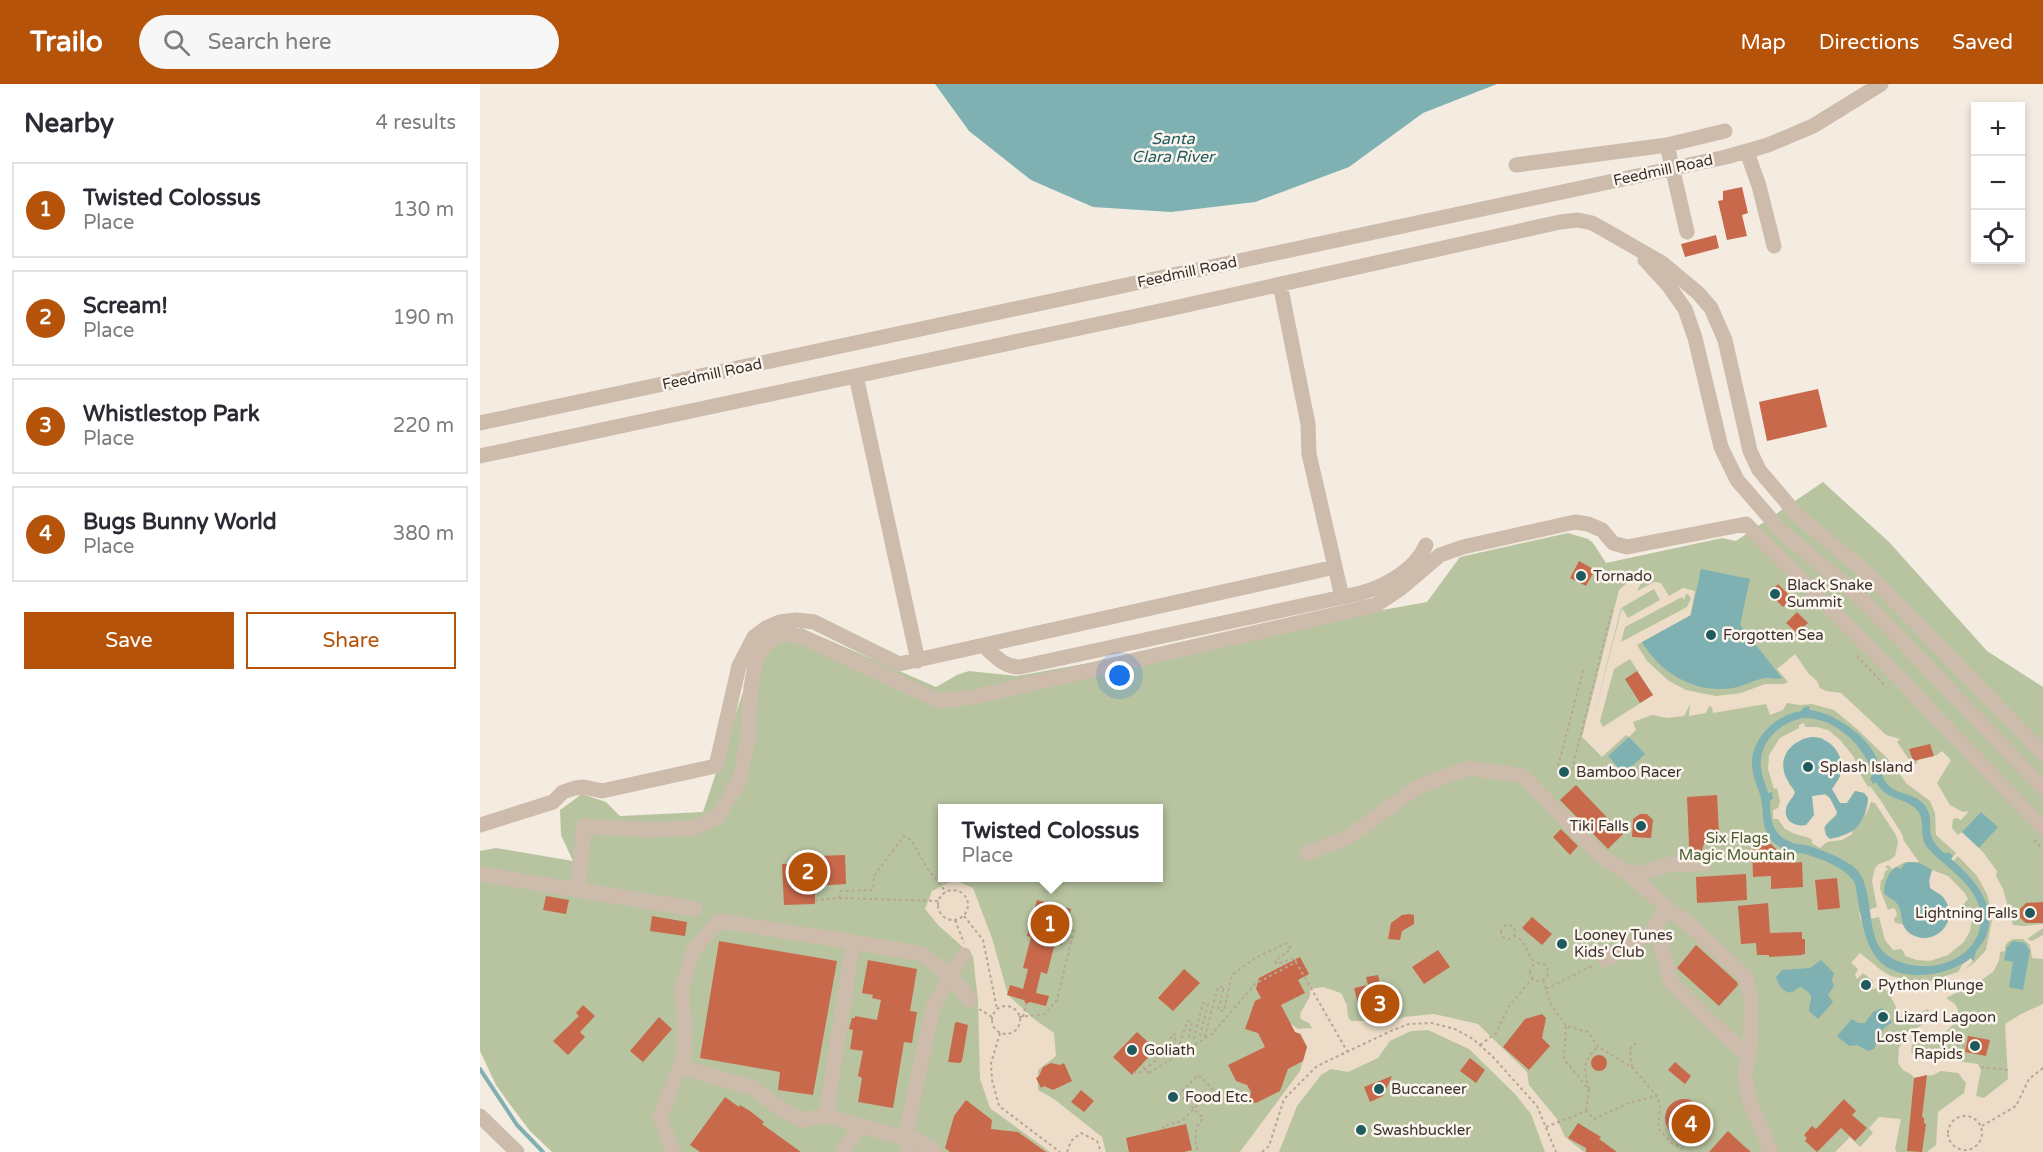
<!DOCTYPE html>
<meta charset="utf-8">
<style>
body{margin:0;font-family:"Varela Round",sans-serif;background:#f7f7f7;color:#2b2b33}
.controls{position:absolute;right:18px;top:18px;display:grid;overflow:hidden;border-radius:0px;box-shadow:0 3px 9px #0003}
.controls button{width:54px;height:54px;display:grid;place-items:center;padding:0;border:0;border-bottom:2px solid #e1e1e2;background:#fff;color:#2b2b33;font:30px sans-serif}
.you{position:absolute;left:640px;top:592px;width:21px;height:21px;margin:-15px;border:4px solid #fff;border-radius:50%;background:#1a73e8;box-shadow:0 0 0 9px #1a73e833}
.badge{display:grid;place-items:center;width:39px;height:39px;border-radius:50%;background:#b45309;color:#fff;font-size:20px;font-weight:700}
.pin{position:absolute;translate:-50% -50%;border:3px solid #fff;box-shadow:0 2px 6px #0006}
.popup{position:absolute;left:458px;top:720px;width:225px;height:78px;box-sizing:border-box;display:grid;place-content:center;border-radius:0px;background:#fff;filter:drop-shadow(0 2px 4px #0005);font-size:20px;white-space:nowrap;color:#7c7c81}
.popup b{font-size:22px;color:#2b2b33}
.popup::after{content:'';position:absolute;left:50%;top:100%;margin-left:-12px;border:12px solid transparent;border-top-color:#fff}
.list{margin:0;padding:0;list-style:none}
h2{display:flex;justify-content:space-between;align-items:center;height:78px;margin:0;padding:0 24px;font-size:26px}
h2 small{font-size:20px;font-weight:400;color:#7c7c81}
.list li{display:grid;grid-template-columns:39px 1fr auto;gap:18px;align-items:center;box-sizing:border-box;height:96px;margin:0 12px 12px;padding:0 12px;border:2px solid #e1e1e2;border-radius:0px}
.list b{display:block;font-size:22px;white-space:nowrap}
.list p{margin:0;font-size:20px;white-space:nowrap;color:#7c7c81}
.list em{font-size:20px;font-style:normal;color:#7c7c81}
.actions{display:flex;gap:12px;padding:18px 24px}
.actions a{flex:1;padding:14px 0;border:2px solid #b45309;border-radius:0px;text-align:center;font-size:21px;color:#b45309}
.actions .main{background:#b45309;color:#fff}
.icon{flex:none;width:33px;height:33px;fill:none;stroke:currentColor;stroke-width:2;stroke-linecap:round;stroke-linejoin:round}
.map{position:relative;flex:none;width:1563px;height:1068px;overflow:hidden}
header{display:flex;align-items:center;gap:36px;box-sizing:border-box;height:84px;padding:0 30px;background:#b45309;color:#fff}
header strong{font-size:28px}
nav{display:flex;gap:33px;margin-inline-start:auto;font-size:21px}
.search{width:420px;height:54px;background:#f7f7f7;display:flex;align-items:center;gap:15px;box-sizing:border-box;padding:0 21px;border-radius:33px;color:#7c7c81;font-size:22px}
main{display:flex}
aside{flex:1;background:#fff}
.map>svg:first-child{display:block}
.green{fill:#b8c4a0;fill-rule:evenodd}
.plaza{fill:#ecdcc8;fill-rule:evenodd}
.water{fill:#7fb0b2;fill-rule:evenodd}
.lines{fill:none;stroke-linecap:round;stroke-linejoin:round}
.stream{stroke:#7fb0b2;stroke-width:4}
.building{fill:#c8694b}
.path{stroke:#b9a596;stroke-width:2;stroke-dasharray:3 3;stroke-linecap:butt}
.minor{stroke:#cdbbac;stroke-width:15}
.path-bridge{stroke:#b9a596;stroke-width:2;stroke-dasharray:3 3;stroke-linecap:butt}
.poi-dot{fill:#1f5a5e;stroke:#fbf5ee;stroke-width:2}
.labels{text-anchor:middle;stroke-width:5;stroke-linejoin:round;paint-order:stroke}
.street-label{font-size:15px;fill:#3b302b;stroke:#fbf5ee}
.poi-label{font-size:15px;fill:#3b302b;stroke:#fbf5ee;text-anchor:start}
.park-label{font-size:15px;fill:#4a5a2e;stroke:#fbf5ee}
.water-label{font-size:16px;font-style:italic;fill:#1f5a5e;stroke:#fbf5ee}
</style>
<header>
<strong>Trailo</strong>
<div class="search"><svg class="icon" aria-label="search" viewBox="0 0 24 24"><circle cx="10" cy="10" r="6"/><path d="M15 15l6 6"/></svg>Search here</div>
<nav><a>Map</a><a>Directions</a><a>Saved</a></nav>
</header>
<main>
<aside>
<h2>Nearby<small>4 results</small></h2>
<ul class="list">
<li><span class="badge">1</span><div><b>Twisted Colossus</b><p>Place</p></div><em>130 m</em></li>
<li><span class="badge">2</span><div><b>Scream!</b><p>Place</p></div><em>190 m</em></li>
<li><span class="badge">3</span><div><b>Whistlestop Park</b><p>Place</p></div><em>220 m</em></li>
<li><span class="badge">4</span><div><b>Bugs Bunny World</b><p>Place</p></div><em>380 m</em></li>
</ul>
<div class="actions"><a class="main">Save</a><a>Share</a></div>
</aside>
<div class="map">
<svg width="1563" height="1068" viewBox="0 0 1563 1068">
<rect width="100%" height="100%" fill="#f4ebe1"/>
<path class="green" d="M1343 398 1409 458 1507 567 1563 603V1068H72L50 1047 34 1026 16 1001 0 967V767L16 764 93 777 81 751 80 726 102 710 126 718 140 732 223 728 277 566 321 544 456 603 477 591 489 587 537 592 947 518 980 473 1088 449 1108 455 1113 459 1126 479 1242 454 1256 457ZM462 724H678V794H462Z"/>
<path class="plaza" d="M1162 497 1157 507 1174 498 1181 499 1189 512 1203 504 1215 507 1210 532 1157 561 1167 577 1189 597 1206 606 1236 612 1261 609 1285 600H1304L1308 598 1297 585 1315 570 1329 590 1337 597 1340 604 1346 607 1361 609 1406 651 1420 655 1417 658 1432 680H1436L1439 675 1457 671 1462 667 1471 676 1457 699 1470 721 1483 728 1489 727 1481 736 1477 734 1473 735 1472 744 1478 751 1482 748 1503 768 1517 787 1516 792 1523 805 1533 841 1543 842 1563 840V844L1547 855 1552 857 1563 851V875L1552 874 1550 861 1543 855H1533L1528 858 1525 862V867L1520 868 1519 877 1513 888 1500 897 1466 914 1475 920 1478 926V934L1469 945 1461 951 1438 956 1432 961 1431 968 1437 973 1443 972 1498 980 1501 986 1496 1012 1504 1014 1528 995 1525 940 1541 930 1563 920V1068H1447L1456 1061 1458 1028 1484 1009 1486 999 1478 989 1461 987 1453 991 1434 994 1432 991 1423 986 1418 979 1419 964 1427 949 1446 939 1449 927 1448 925 1443 927 1424 939 1411 913 1413 911 1400 902 1393 906V897L1383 889 1377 895 1375 891 1378 885 1371 879 1380 869 1401 886 1411 892 1444 899 1478 888 1483 880 1491 874 1493 877 1484 886 1495 878 1506 866 1512 836V829L1507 810 1497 792 1478 772 1473 777 1471 775 1476 769 1456 751 1455 729 1450 717 1427 700 1407 674 1377 645 1354 626 1332 620 1320 621 1307 619 1303 626 1290 631 1286 620 1233 629 1232 623 1229 622 1226 629 1209 632 1210 620 1204 632 1187 634 1172 631 1153 638 1156 646 1149 653 1146 651 1122 673 1102 653 1139 506 1147 499ZM1174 505 1180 516 1148 534 1142 524 1113 635 1141 524ZM1206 510H1208L1211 514 1207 523 1141 558 1145 543 1202 513 1204 516ZM1150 575 1173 611 1123 643 1120 637 1134 585Z
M1324 639 1325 643H1337L1348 646 1360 656 1374 673 1379 688 1388 703 1390 702 1401 717 1422 750 1424 757 1439 778H1425L1412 785 1408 781 1405 783 1409 785 1405 787 1403 795 1401 796 1400 805 1408 826 1414 824 1416 827 1417 832 1414 834 1415 839 1422 840 1430 850 1445 854 1469 826 1464 814 1450 804 1449 794 1452 786 1468 792 1484 808 1488 815 1482 822 1484 826 1490 824 1492 836 1490 847 1484 858 1468 871 1450 877 1437 876 1425 872 1424 868 1421 865 1413 866 1405 856 1399 833 1381 837 1379 829 1397 823 1392 797 1395 784 1399 780 1410 776 1415 772 1418 758 1416 751 1395 719 1391 718 1385 734 1388 718V713L1384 709 1375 707 1367 719H1360L1352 705 1343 654 1332 653 1322 655 1309 700 1314 706 1315 710 1306 725 1307 733 1333 721 1331 716 1332 712 1344 710 1350 714 1358 729 1349 737 1344 744 1346 751 1350 755 1372 747V750L1362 756 1347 758 1340 764 1332 759V755L1313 749 1305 745 1298 735H1293V726L1298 724 1300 718 1297 704 1294 705 1288 685 1289 671 1300 654 1319 644V641Z
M474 796 493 804 512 854 528 911 554 935 574 949 576 972 558 986V1006L574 1015 622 1053 626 1068H570L510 1024 500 995 498 917 493 872 458 841 445 825 452 807Z
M843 903 861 909 867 921 868 933 871 937H886L899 943 924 933 954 930 998 940 1047 988 1049 1001 1077 1035 1085 1053 1104 1068H1065L1051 1030 1036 1011 989 965 948 946 931 947 910 957 898 974 868 988 851 985 841 991 817 1022 799 1068H760L820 987 827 963 821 950 815 948 810 939 818 945 832 944 829 939 821 935 820 930 830 912V905Z
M1399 1033 1421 1035 1415 1065 1417 1068H1355L1370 1053 1380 1063 1393 1049 1389 1044Z"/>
<path class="water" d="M455 0H1017L943 29 869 83 775 118 691 128 613 123 551 96 489 47Z
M1221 485 1270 495 1260 541 1302 594C1296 596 1291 593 1284 594 1274 596 1264 602 1253 604 1216 610 1181 590 1162 558L1211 531Z
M1329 622 1330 626C1353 629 1382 648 1394 669 1400 680 1400 694 1410 703 1421 712 1437 709 1446 723 1457 741 1440 747 1464 769H1469L1473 772 1471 775C1493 794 1518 820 1506 852 1504 858 1498 863 1496 868 1495 871 1495 874 1493 877L1491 874C1464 895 1410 901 1392 867 1382 849 1379 820 1375 800 1368 784 1340 774 1324 770 1313 768 1303 767 1294 759 1283 749 1283 734 1282 720 1281 709 1275 700 1273 689 1266 659 1294 631 1321 627L1324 623ZM1323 634C1355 633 1383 661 1393 689L1390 695 1393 700 1396 698C1407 718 1423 712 1436 725 1446 734 1439 751 1446 762 1462 781 1489 795 1498 819 1515 872 1447 899 1407 871 1383 854 1397 802 1374 783 1362 774 1343 766 1329 762 1323 760 1316 761 1311 758 1292 752 1290 734 1290 717L1293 714 1292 708 1288 709C1286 701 1282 693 1281 685 1278 658 1299 639 1323 634Z
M1149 653 1165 670 1144 690 1128 672Z
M1332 653C1352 654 1366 672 1360 692 1358 696 1355 701 1352 705L1360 719H1367L1375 707 1384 709 1388 715C1383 741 1377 749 1350 755L1346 751 1345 742 1356 732 1357 728 1350 714 1346 710 1332 712 1334 731 1326 741C1316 743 1304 738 1306 725 1307 718 1313 715 1315 708 1312 702 1307 697 1305 691 1298 671 1313 656 1332 653Z
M1501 728 1518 743 1499 764 1482 748Z
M1429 778 1440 779 1452 786 1449 797 1450 804C1455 808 1462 810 1465 816 1480 838 1453 864 1431 850 1419 842 1424 832 1418 821 1415 815 1408 814 1404 809 1404 798 1408 789 1416 783L1421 785 1424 780Z
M1533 857 1545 859 1550 867 1543 906 1529 903 1533 878 1524 876 1527 863Z
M1341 876 1354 889 1352 896 1354 902 1348 911 1353 918 1338 935 1329 927C1329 914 1338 912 1320 903 1317 904 1315 907 1312 908 1305 911 1297 899 1296 893L1302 886 1330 884Z
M1402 924 1412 938 1403 945 1394 965 1388 967 1377 961 1369 962 1357 952 1372 935 1378 939H1385L1393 928Z"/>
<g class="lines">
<path class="stream" d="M0 985 37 1041 63 1068"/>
</g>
<path class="building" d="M1262 103 1268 129 1262 131 1267 152 1247 156 1238 117 1243 116V107Z
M1236 151 1239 164 1205 173 1201 160Z
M1338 305 1347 343 1287 357 1279 318Z
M1099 477 1115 486 1106 502 1090 494Z
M1298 500 1312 514 1303 523 1289 509Z
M1317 528 1328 539 1317 549 1306 539Z
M1157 587 1173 611 1160 619 1145 595Z
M1450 660 1454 672 1433 677 1429 665Z
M1096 701 1143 750 1128 765 1080 716Z
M1237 711 1239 749H1233V759L1224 760 1221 769 1208 770 1209 760 1207 713Z
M1160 730H1167L1173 736 1171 754 1152 753 1153 735Z
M1081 745 1098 762 1090 771 1073 753Z
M1291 760 1310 779 1322 778 1323 803 1291 805V792L1273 793 1272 761Z
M365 771 366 800 335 802V820L304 821 302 780 337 779 336 772Z
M1266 790 1267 816 1217 819 1216 793Z
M1357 794 1360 824 1338 826 1335 796Z
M66 812 89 816 86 830 63 826Z
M557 816 591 825 582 861 575 859 567 890 561 888 556 909 569 912 566 922 550 918 546 920 544 916 527 911 530 901 543 905 548 885 543 884 551 853 547 852Z
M1563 818V839H1546L1540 834V825L1546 819Z
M1288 819 1290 849 1322 848V855H1325V870H1322L1323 871 1289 873V871H1277L1276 859 1261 860 1258 822Z
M929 830 934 831V840L922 847 920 856 908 855 911 839 922 831Z
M172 832 207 838 205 852 170 847Z
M1052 833 1072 850 1062 861 1042 844Z
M239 857 357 877 333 1011 298 1006 300 988 220 974Z
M1216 861 1257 898 1258 901 1239 922 1197 884Z
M958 866 970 883 944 900 932 883Z
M820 873 829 890 818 896 825 909 801 921 815 948 820 950 827 963 823 977 808 985 800 1007 776 1019 769 1017 771 1008 767 1001 756 997 748 981 785 963 778 949 765 945 775 917 781 914 776 905 779 894Z
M388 876 437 885 430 927 437 928 432 959 424 958 413 1024 378 1018 382 994 378 992 383 967 370 965 373 946 369 945 372 934H375V932L397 936 401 916 392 914 393 911 382 909Z
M704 885 720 899 693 927 678 914Z
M898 891 905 921 880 927 874 904 888 901 886 893Z
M103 921 115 932 100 948 105 953 88 971 73 957 99 932 96 929Z
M1062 930 1066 934 1062 954 1070 962 1049 986 1023 963 1045 935Z
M179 933 192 945 163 978 150 967Z
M477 938 488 941 482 977 480 979 468 978 475 939Z
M657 948 676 965 652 991 633 973Z
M1488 952 1510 956 1506 972 1485 968Z
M1111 979a8 8 0 1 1 16 0a8 8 0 1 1-16 0Z
M990 974 1005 986 996 999 980 987Z
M1195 978 1211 992 1205 1000 1188 986Z
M571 979 580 981 584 979 592 997 573 1006 564 1002 561 1004 556 994 559 992 563 983Z
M1447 991 1442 1033 1444 1034V1039L1446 1040 1442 1068 1427 1067 1434 994Z
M912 992 903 1012 890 1018 884 1003Z
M601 1006 614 1017 604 1028 591 1018Z
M245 1013 259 1023 260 1021 270 1027 284 1038 282 1040 321 1068H220L210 1061Z
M1185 1034a19 19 0 1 1 38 0a19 19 0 1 1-38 0Z
M1364 1015 1376 1027 1372 1031 1387 1044 1375 1057 1361 1044 1337 1068 1325 1057 1327 1054 1324 1051 1332 1042 1336 1045Z
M486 1016 512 1036 511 1045 538 1048 566 1068H470L465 1064 474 1032Z
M1098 1039 1121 1053 1119 1055 1137 1068H1106V1064L1088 1054Z
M706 1040 712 1066 704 1068H649L646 1054Z
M1248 1047 1264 1062 1271 1068H1229Z"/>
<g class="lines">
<path class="path" d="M1377 572 1406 603
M1078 682 1104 583
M1092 686 1132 526
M1554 756 1563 765
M458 821a15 15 0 1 1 30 0a15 15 0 1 1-30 0Z
M359 814 458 817
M335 816 359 814 361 807 393 806 394 792 424 752 431 756 447 784 466 808
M484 832 503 856 517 925
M475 836 484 859
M1021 848a7 7 0 1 1 14 0a7 7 0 1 1-14 0Z
M1034 851 1041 856 1055 880
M1050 888a9 9 0 1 1 18 0a9 9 0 1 1-18 0Z
M1063 896 1071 920 1086 942 1108 948 1118 963 1152 983 1177 1012 1180 1023 1178 1044 1190 1058 1202 1064 1199 1068
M1066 905 1112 882
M512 936a14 14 0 1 1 28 0a14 14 0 1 1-28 0Z
M499 925 512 933
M539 933 565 930 577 916 594 846 586 844
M543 933 546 920
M1086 942 1084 975 1109 1006 1106 1027
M520 949 511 979 512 996 519 1022 580 1068
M1463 950 1470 958 1486 963
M1000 961 1016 949 1029 922 1053 894
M1152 983 1150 965 1156 959
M1501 983 1528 986
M653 989 662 988 686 968 692 950 696 951 693 962 699 963 707 937 712 938 709 952 714 954 723 919 728 920 720 951 725 952 738 903H744L738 926 744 927 752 891 775 874 807 859 811 865 795 877 797 880 814 874 816 878
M669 989 732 950 775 900 816 878 867 967
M1109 1005C1104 984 1101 979 1118 963
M1468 1049a17 17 0 1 1 34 0a17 17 0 1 1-34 0Z
M1502 1042 1536 1022 1549 995 1563 984
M1066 1043 1106 1027 1114 1035 1149 1019 1177 1012
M684 1045 683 1042 702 1037 733 1005 718 991 699 1010 723 1034C714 1044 714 1055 718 1068
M587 1068 591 1057 601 1049 617 1057 621 1068
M782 1068 789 1062 804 1015 837 982 911 947 929 940 952 939 975 945 993 955 1012 972 1057 1022 1076 1068"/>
<path class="minor" d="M1187 61 1245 47
M1267 68 1279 102 1294 162
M1036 81 1187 61 1207 148
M1165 176 1188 201 1205 225 1215 254 1241 363 1257 396 1302 448 1383 516 1563 704
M800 200 828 340 829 370 862 513
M376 292 438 577
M0 339 1246 73 1288 61 1333 42 1401 0
M0 372 689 225 1080 138 1098 136 1112 139 1123 145 1182 179 1218 209 1231 224 1245 256 1270 367 1279 386 1318 432 1386 488 1563 669
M504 562C516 573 524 583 540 583L881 509C906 502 935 486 946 461
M0 741 73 718 83 708 95 704 104 703 122 707 236 682 259 582 274 553 286 544 300 538 317 536 334 538 419 580 855 483
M827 769 867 754 939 702 989 684 1043 692 1121 772 1148 789 1185 822C1179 851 1149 862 1125 876
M1148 789H1163L1191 780H1224
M0 790 215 825
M98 806 104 742 167 746 214 744 238 733 260 695 268 654 271 603 276 575 286 560 298 551 310 550 322 553 459 617 493 613 896 521 920 505 960 471 983 463 1095 438 1108 440 1122 446 1133 459 1147 463 1266 440 1390 564 1563 744
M1185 822 1212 843 1265 892 1271 913 1270 960 1265 991 1269 1016 1291 1068
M1176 844 1191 898 1227 934 1268 972
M484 871 470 891 453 923 425 1054 346 1032 373 858 442 870 470 891 490 916
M0 1032 37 1068
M346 1032 321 1036 295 1021 274 1004 200 983 204 971V941L202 903 214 865 239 837 373 858
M193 1068 180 1033 200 983
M362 1068 380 1042
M430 1068 425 1054 436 1055 455 1068"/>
<path class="path-bridge" d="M663 983 669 989"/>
</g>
<g class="poi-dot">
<circle cx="1101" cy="492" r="6"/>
<circle cx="1295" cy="510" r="6"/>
<circle cx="1231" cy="551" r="6"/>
<circle cx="1328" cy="683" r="6"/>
<circle cx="1084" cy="688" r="6"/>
<circle cx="1161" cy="742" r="6"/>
<circle cx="1550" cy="829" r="6"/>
<circle cx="1082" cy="860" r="6"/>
<circle cx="1386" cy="901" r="6"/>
<circle cx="1403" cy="933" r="6"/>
<circle cx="1495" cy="962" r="6"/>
<circle cx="652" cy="966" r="6"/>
<circle cx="899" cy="1005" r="6"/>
<circle cx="693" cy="1013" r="6"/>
<circle cx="881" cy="1046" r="6"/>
</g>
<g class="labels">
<g class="street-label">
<text transform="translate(1183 86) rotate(-12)" y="5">Feedmill Road</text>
<text transform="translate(707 188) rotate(-12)" y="5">Feedmill Road</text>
<text transform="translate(232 290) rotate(-12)" y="5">Feedmill Road</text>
</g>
<g class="poi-label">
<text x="1113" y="497">Tornado</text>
<text x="1307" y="506">Black Snake<tspan x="1307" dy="17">Summit</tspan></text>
<text x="1243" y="556">Forgotten Sea</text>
<text x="1340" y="688">Splash Island</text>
<text x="1096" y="693">Bamboo Racer</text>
<text x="1149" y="747" text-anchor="end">Tiki Falls</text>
<text x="1538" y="834" text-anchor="end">Lightning Falls</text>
<text x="1094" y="856">Looney Tunes<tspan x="1094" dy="17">Kids' Club</tspan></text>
<text x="1398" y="906">Python Plunge</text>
<text x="1415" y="938">Lizard Lagoon</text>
<text x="1483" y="958" text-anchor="end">Lost Temple<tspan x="1483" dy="17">Rapids</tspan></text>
<text x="664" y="971">Goliath</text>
<text x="911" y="1010">Buccaneer</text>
<text x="705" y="1018">Food Etc.</text>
<text x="893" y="1051">Swashbuckler</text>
</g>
<g class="park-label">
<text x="1257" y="759">Six Flags<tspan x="1257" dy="17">Magic Mountain</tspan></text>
</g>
<g class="water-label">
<text x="693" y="60">Santa<tspan x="693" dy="18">Clara River</tspan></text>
</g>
</g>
</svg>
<div class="controls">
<button>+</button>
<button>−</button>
<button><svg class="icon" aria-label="locate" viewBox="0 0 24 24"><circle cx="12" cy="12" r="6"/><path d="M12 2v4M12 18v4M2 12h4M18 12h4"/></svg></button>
</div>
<div class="you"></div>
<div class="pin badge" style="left:570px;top:840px">1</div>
<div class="popup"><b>Twisted Colossus</b>Place</div>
<div class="pin badge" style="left:328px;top:788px">2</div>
<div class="pin badge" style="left:900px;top:920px">3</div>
<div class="pin badge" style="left:1211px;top:1040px">4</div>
</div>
</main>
